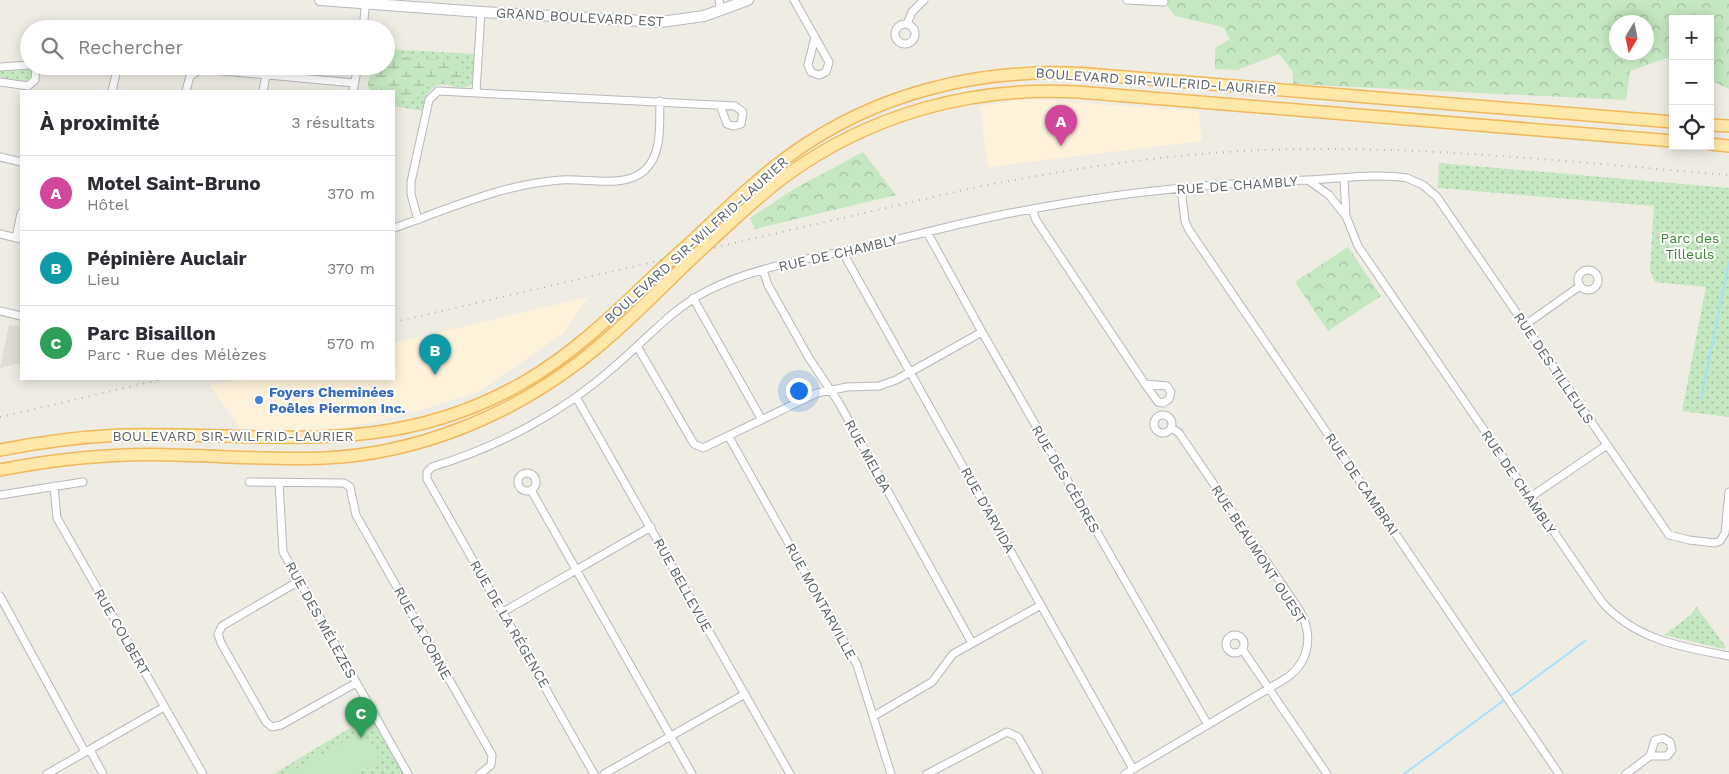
<!DOCTYPE html>
<html lang="fr">
<meta charset="utf-8">
<style>
body{margin:0;font-family:"Work Sans",sans-serif;background:#f7f7f7;color:#2b2b33}
.controls{position:absolute;right:15px;top:15px;display:grid;overflow:hidden;border-radius:0px;box-shadow:0 2px 12px #0003}
.controls button{width:45px;height:45px;display:grid;place-items:center;padding:0;border:0;border-bottom:1px solid #e1e1e2;background:#fff;color:#2b2b33;font:25px sans-serif}
.compass{position:absolute;left:1609px;top:15px;width:45px;height:45px;border-radius:50%;background:#fff;box-shadow:0 2px 12px #0003;rotate:190deg}
.you{position:absolute;left:798px;top:390px;width:18px;height:18px;margin:-12px;border:4px solid #fff;border-radius:50%;background:#1a73e8;box-shadow:0 0 0 8px #1a73e833}
.badge{display:grid;place-items:center;width:32px;height:32px;border-radius:50%;background:#0b8043;color:#fff;font-size:16px;font-weight:700}
.pin{position:absolute;translate:-50% -41px;filter:drop-shadow(0 1px 2px #0008)}
.pin::after{content:'';position:absolute;top:26px;width:18px;height:15px;background:inherit;clip-path:polygon(0 0,100% 0,50% 100%)}
.list{margin:0;padding:0;list-style:none}
h2{display:flex;justify-content:space-between;align-items:center;height:65px;margin:0;padding:0 20px;font-size:21px}
h2 small{font-size:16px;font-weight:400;color:#7c7c81}
.list li{display:grid;grid-template-columns:32px 1fr auto;gap:15px;align-items:center;box-sizing:border-box;height:75px;padding:0 20px;border-top:1px solid #e1e1e2}
.list b{display:block;font-size:19px;white-space:nowrap}
.list p{margin:0;font-size:16px;white-space:nowrap;color:#7c7c81}
.list em{font-size:16px;font-style:normal;color:#7c7c81}
.icon{flex:none;width:28px;height:28px;fill:none;stroke:currentColor;stroke-width:2;stroke-linecap:round;stroke-linejoin:round}
.map{position:relative;flex:none;width:1729px;height:774px;overflow:hidden}
.search{position:absolute;background:#fff;box-shadow:0 2px 12px #0003;left:20px;top:20px;width:375px;height:55px;display:flex;align-items:center;gap:12px;box-sizing:border-box;padding:0 18px;border-radius:28px;color:#7c7c81;font-size:19px}
.panel{position:absolute;background:#fff;box-shadow:0 2px 12px #0003;left:20px;top:90px;width:375px;height:290px;border-radius:0px}
.map>svg:first-child{display:block}
.commercial{fill:#fef2da}
.education{fill:#e1ddd5}
.grass{fill:url(#grass-dots)}
.forest{fill:url(#forest-crowns);fill-rule:evenodd}
.wetland{fill:url(#wetland-marsh)}
.garden{fill:#c5e7c1}
.lines{fill:none;stroke-linecap:round;stroke-linejoin:round}
.stream{stroke:#a4e1ff;stroke-width:2}
.street-casing{stroke:#b5b8bc;stroke-width:9}
.secondary-casing{stroke:#b6babf;stroke-width:12}
.primary-casing{stroke:#f3b75a;stroke-width:14}
.street{stroke:#fff;stroke-width:7}
.secondary{stroke:#fff;stroke-width:10}
.primary{stroke:#ffe8a9;stroke-width:11}
.rail{stroke:#b3b4b5;stroke-width:2;stroke-dasharray:1 6;stroke-linecap:butt}
.primary-bridge-casing{stroke:#f3b75a;stroke-width:14;stroke-linecap:butt}
.primary-bridge{stroke:#ffe8a9;stroke-width:11}
.shop-dot{fill:#3f7fe0;stroke:#fff;stroke-width:2}
.labels{text-anchor:middle;stroke-width:4;stroke-linejoin:round;paint-order:stroke}
.street-label{font-size:14px;fill:#5c6165;stroke:#fff}
.park-label{font-size:14px;fill:#398534;stroke:#fff}
.shop-label{font-size:14px;font-weight:bold;fill:#366cbe;stroke:#fff;text-anchor:start}
</style>
<div class="map">
<svg width="1729" height="774" viewBox="0 0 1729 774">
<defs>
<pattern id="grass-dots" width="8" height="8" patternUnits="userSpaceOnUse" patternTransform="scale(1.25)"><rect width="8" height="8" fill="#c5e7c1"/><path d="M2 2h.1M6 6h.1" fill="none" stroke="#a3bfa0" stroke-width="1.8" stroke-linecap="round"/></pattern>
<pattern id="forest-crowns" width="20" height="18" patternUnits="userSpaceOnUse" patternTransform="scale(1.25)"><rect width="20" height="18" fill="#c5e7c1"/><path d="M2 6a3 3 0 1 1 6 0M12 15a3 3 0 1 1 6 0" fill="none" stroke="#a3bfa0"/></pattern>
<pattern id="wetland-marsh" width="20" height="14" patternUnits="userSpaceOnUse" patternTransform="scale(1.25)"><rect width="20" height="14" fill="#c5e7c1"/><path d="M1 5h8M5 5V1M11 12h8M15 12V8" fill="none" stroke="#a3bfa0"/></pattern>
</defs>
<rect width="100%" height="100%" fill="#efece4"/>
<path class="commercial" d="M1022 99 1199 111 1202 141 988 167 980 106Z
M588 297 564 333 476 393 403 415 335 431 241 429 210 385 238 379H394V343Z"/>
<path class="education" d="M9 325 21 327V363L0 368Z"/>
<path class="grass" d="M386 49 474 54 472 84C456 98 433 63 422 111L394 106V98C425 104 414 89 432 82 440 79 452 81 461 80L457 61 386 55Z
M29 69 31 71V78L25 82 0 77V71Z
M1439 163 1729 188V417L1682 411 1706 287 1655 282 1650 270 1654 206 1438 188Z
M1696 606 1725 646V649L1664 635 1692 614Z
M375 713 408 774H273Z"/>
<path class="forest" d="M1163 0H1729V89L1710 80V19H1673V61L1667 58 1630 71 1626 100 1293 84V72L1279 54 1237 70 1215 69V48L1230 39 1223 27 1175 16ZM1616 22H1646V52H1616Z
M863 152 896 195 755 229 750 218 794 189Z
M1348 247 1381 296 1328 331 1295 282Z"/>
<path class="wetland" d="M386 55 457 61 463 64 464 68 461 80C431 82 435 78 415 100L394 98V91H370L368 85 372 66H386Z"/>
<path class="garden" d="M362 731 380 761 357 774H287Z"/>
<g class="lines">
<path class="stream" d="M1701 398 1729 262
M1512 695 1585 641
M1404 774 1503 701"/>
<g class="street-casing">
<path id="street" d="M719 0 721 11
M794 0 829 62 826 72 819 75 811 72 808 65 815 37
M1127 0 1164 2
M907 24 912 12 924 0
M895 34a10 10 0 1 1 20 0a10 10 0 1 1-20 0Z
M363 29 366 0
M0 67 29 65
M0 82 28 86 35 80 36 66
M112 91 116 74 114 66
M186 91 190 76 201 69 354 83
M263 91 266 75
M353 91 358 66
M476 92 481 12
M0 157 21 162
M1344 178 1346 216 1358 246 1602 602C1636 640 1681 647 1729 656
M1308 180 1329 195 1345 215
M1181 188 1185 221 1189 230 1559 774
M1032 209 1036 220 1145 384
M418 220 411 194V182L429 100 438 91 735 106 743 112 741 124 733 126 727 124 720 105
M394 228C448 209 503 184 561 180 587 178 625 189 645 170 663 153 659 123 660 101
M927 232 982 332 1208 725
M0 234 21 239
M16 238 21 213
M845 251 847 260 1133 769
M763 270 768 285 809 358 839 403 972 643
M1578 280a10 10 0 1 1 20 0a10 10 0 1 1-20 0Z
M693 298 762 420
M0 311 21 316
M1525 325 1580 286
M637 346 694 444 703 448 817 393 847 387 879 386 896 380 982 332
M1145 384 1167 386 1171 392 1169 399 1163 403 1158 402Z
M576 397 790 774
M1154 424a9 9 0 1 1 18 0a9 9 0 1 1-18 0Z
M729 437 857 665 891 774
M518 482a9 9 0 1 1 18 0a9 9 0 1 1-18 0Z
M249 482 344 483 350 487 356 515 492 755 491 765 480 774
M279 483 283 552 408 774
M54 486 57 518 203 774
M531 490 692 774
M0 495 83 482
M1529 498 1607 445
M299 581 222 626 218 634 221 643 266 722 272 727 281 725 356 683
M0 596 85 752
M503 612 651 527
M1226 644a9 9 0 1 1 18 0a9 9 0 1 1-18 0Z
M1242 649 1327 774
M874 716 932 682 953 654 1041 605
M90 750 103 774
M47 774 164 707
M594 774 427 479V472L432 467C498 447 562 413 614 367 645 341 670 310 707 291 757 265 818 258 873 245 921 234 968 221 1016 212 1112 193 1210 183 1307 180 1340 179 1375 173 1407 178L1423 185 1437 197 1669 535 1689 540 1715 543 1720 541 1725 533 1729 492
M604 774 745 694
M927 774 1007 732 1018 737 1039 774
M1125 774 1288 677C1310 660 1313 635 1300 611L1179 433 1172 428
M1626 774 1650 756 1655 740 1663 738 1670 742 1672 750 1667 756H1650"/>
</g>
<g class="secondary-casing">
<path id="secondary" d="M320 0 481 12 661 22 704 16 748 0"/>
</g>
<g class="primary-casing">
<path id="primary" d="M1710 125 1729 126
M1710 144 1729 146
M715 237C737 217 760 195 784 177 870 114 972 86 1078 92L1673 141
M690 243C722 213 754 181 790 155 877 92 982 67 1088 74L1673 122
M0 450C40 442 80 437 120 435 266 431 388 461 524 382 576 352 617 311 661 269
M0 470C57 459 115 453 173 455 223 456 274 460 324 458 416 454 507 417 579 362 617 333 651 298 685 265"/>
</g>
<use href="#street" class="street"/>
<use href="#secondary" class="secondary"/>
<use href="#primary" class="primary"/>
<path class="rail" d="M394 322 972 188C1084 166 1198 149 1313 149 1452 148 1591 164 1729 175
M0 417 164 379"/>
<g class="primary-bridge-casing">
<path id="primary-bridge" d="M685 265 715 237
M661 269 690 243"/>
</g>
<use href="#primary-bridge" class="primary-bridge"/>
</g>
<circle class="shop-dot" cx="259" cy="400" r="5"/>
<g class="labels">
<g class="street-label">
<text transform="translate(580 17) rotate(3)" y="5">GRAND BOULEVARD EST</text>
<text transform="translate(1156 81) rotate(4)" y="5">BOULEVARD SIR-WILFRID-LAURIER</text>
<text transform="translate(1237 185) rotate(-4)" y="5">RUE DE CHAMBLY</text>
<text transform="translate(696 240) rotate(-42)" y="5">BOULEVARD SIR-WILFRID-LAURIER</text>
<text transform="translate(838 253) rotate(-13)" y="5">RUE DE CHAMBLY</text>
<text transform="translate(1554 368) rotate(56)" y="5">RUE DES TILLEULS</text>
<text x="233" y="441">BOULEVARD SIR-WILFRID-LAURIER</text>
<text transform="translate(868 456) rotate(61)" y="5">RUE MELBA</text>
<text transform="translate(1066 479) rotate(60)" y="5">RUE DES CÈDRES</text>
<text transform="translate(1519 482) rotate(56)" y="5">RUE DE CHAMBLY</text>
<text transform="translate(1362 484) rotate(56)" y="5">RUE DE CAMBRAI</text>
<text transform="translate(988 510) rotate(61)" y="5">RUE D'ARVIDA</text>
<text transform="translate(1259 554) rotate(57)" y="5">RUE BEAUMONT OUEST</text>
<text transform="translate(683 585) rotate(61)" y="5">RUE BELLEVUE</text>
<text transform="translate(821 601) rotate(61)" y="5">RUE MONTARVILLE</text>
<text transform="translate(321 620) rotate(61)" y="5">RUE DES MÉLÈZES</text>
<text transform="translate(510 624) rotate(60)" y="5">RUE DE LA RÉGENCE</text>
<text transform="translate(122 632) rotate(60)" y="5">RUE COLBERT</text>
<text transform="translate(423 633) rotate(61)" y="5">RUE LA CORNE</text>
</g>
<g class="park-label">
<text x="1690" y="243">Parc des<tspan x="1690" dy="16">Tilleuls</tspan></text>
</g>
<g class="shop-label">
<text x="269" y="397">Foyers Cheminées<tspan x="269" dy="16">Poêles Piermon Inc.</tspan></text>
</g>
</g>
</svg>
<div class="controls">
<button>+</button>
<button>−</button>
<button><svg class="icon" aria-label="locate" viewBox="0 0 24 24"><circle cx="12" cy="12" r="6"/><path d="M12 2v4M12 18v4M2 12h4M18 12h4"/></svg></button>
</div>
<svg class="compass" viewBox="-18 -18 36 36"><path d="M0-13l5 13h-10z" fill="#e53935"/><path d="M0 13l5-13h-10z" fill="#7c7c81"/></svg>
<div class="you"></div>
<div class="pin badge" style="left:1061px;top:146px;background:#d1479c">A</div>
<div class="pin badge" style="left:435px;top:375px;background:#0f9aa8">B</div>
<div class="pin badge" style="left:361px;top:738px;background:#2e9e5b">C</div>
<div class="search"><svg class="icon" aria-label="search" viewBox="0 0 24 24"><circle cx="10" cy="10" r="6"/><path d="M15 15l6 6"/></svg>Rechercher</div>
<section class="panel">
<h2>À proximité<small>3 résultats</small></h2>
<ul class="list">
<li><span class="badge" style="background:#d1479c">A</span><div><b>Motel Saint-Bruno</b><p>Hôtel</p></div><em>370 m</em></li>
<li><span class="badge" style="background:#0f9aa8">B</span><div><b>Pépinière Auclair</b><p>Lieu</p></div><em>370 m</em></li>
<li><span class="badge" style="background:#2e9e5b">C</span><div><b>Parc Bisaillon</b><p>Parc · Rue des Mélèzes</p></div><em>570 m</em></li>
</ul>
</section>
</div>
